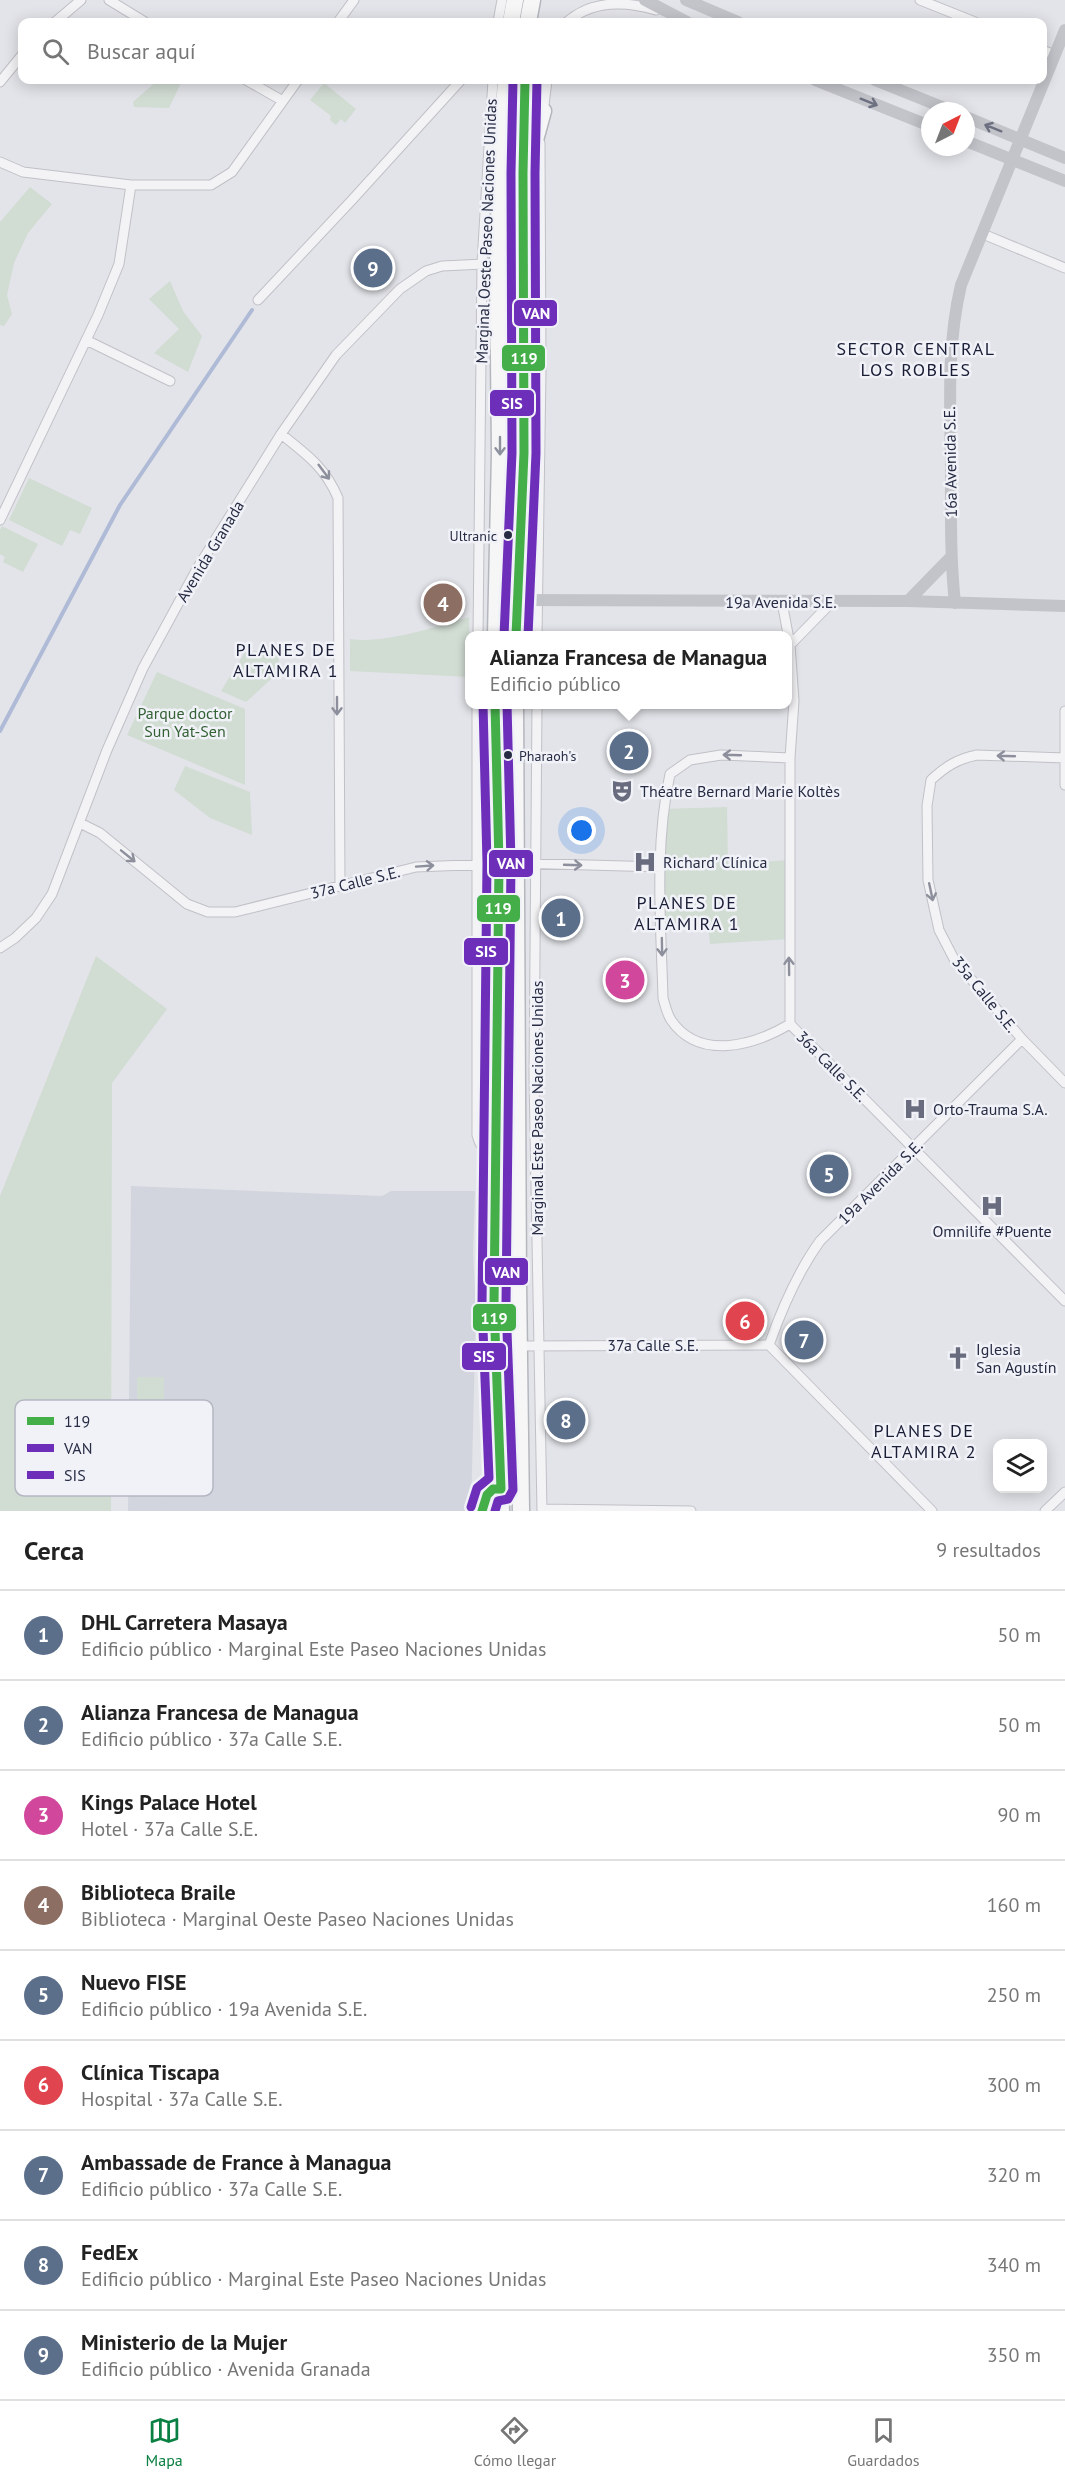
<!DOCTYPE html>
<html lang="es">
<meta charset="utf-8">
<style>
body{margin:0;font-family:"PT Sans",sans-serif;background:#f2f2f2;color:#222}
.controls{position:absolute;right:18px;bottom:18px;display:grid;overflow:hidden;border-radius:12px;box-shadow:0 3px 15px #0003}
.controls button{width:54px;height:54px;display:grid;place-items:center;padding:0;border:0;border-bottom:2px solid #e0e0e0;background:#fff;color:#222;font:30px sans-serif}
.compass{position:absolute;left:921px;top:102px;width:54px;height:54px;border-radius:50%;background:#fff;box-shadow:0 3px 15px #0003;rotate:42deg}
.you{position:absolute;left:582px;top:831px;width:21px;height:21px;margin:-15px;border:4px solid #fff;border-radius:50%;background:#1a73e8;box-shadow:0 0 0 9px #1a73e833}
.badge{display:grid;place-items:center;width:39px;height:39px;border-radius:50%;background:#0b8043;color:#fff;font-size:20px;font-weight:700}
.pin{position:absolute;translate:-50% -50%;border:3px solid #fff;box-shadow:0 2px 6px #0006}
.popup{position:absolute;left:465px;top:631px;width:327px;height:78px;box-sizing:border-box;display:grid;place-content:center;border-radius:12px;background:#fff;filter:drop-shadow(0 2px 4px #0005);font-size:20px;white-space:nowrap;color:#767676}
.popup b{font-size:22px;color:#222}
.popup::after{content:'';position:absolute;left:50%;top:100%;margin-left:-12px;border:12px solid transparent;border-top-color:#fff}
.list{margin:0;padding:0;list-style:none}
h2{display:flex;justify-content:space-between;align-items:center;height:78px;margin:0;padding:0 24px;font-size:26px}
h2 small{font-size:20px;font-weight:400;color:#767676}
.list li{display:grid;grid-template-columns:39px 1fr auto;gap:18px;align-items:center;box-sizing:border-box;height:90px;padding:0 24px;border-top:2px solid #e0e0e0}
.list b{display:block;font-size:22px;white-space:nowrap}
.list p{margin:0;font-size:20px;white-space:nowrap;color:#767676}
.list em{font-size:20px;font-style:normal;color:#767676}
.icon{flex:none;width:33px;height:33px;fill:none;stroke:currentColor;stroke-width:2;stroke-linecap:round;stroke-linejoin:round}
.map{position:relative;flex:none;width:1065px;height:1511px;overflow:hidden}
.search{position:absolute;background:#fff;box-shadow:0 3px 15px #0003;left:18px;right:18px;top:18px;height:66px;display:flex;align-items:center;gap:15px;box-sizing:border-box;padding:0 21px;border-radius:12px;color:#767676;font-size:22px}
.sheet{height:888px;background:#fff}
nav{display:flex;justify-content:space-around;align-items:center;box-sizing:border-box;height:84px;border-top:2px solid #e0e0e0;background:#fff;font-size:16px;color:#767676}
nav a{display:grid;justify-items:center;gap:3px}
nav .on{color:#0b8043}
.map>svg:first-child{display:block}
.built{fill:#d3d5de}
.green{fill:#d1dcd3}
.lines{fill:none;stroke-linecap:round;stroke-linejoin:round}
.stream{stroke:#aebad6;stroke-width:4}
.street-casing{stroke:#c0c1c7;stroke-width:11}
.highway-casing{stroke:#b5b7be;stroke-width:19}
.street{stroke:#f3f3f5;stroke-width:9}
.secondary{stroke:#c3c4ca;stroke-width:12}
.highway{stroke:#f6f6f7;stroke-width:16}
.bus-1-casing{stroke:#f1f2f8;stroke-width:14}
.bus-2-casing{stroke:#f1f2f8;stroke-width:14}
.bus-3-casing{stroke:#f1f2f8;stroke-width:14}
.bus-1{stroke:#44ae49;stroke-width:9}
.bus-2{stroke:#6d2fba;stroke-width:9}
.bus-3{stroke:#6d2fba;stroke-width:9}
.oneway{stroke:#6d7080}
.oneway2{stroke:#8e919e}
.oneway3{stroke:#8d909c}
.bus-dot{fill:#272c44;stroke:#f1f2f8;stroke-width:2}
.labels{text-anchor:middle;stroke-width:5;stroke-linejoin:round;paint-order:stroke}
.bus-label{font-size:14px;fill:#272c44;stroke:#f1f2f8;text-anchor:end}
.street-label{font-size:16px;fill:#272c44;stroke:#f1f2f8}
.park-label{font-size:16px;fill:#336134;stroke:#f1f2f8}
.poi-label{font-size:16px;fill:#272c44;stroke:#f1f2f8;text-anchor:start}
.neighbourhood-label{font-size:18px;letter-spacing:1.5px;fill:#191d35;stroke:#f1f2f8}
.key{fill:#f1f2f8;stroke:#b4b7c2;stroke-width:1.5}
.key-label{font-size:16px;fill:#272c44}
.line-badge{stroke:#f1f2f8;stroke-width:2}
.badge-label{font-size:16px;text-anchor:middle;font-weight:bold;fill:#fff}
</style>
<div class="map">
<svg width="1065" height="1511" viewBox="0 0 1065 1511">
<rect width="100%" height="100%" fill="#e3e4e9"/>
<path class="built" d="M131 1186 382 1196 391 1191H475L473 1254 476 1308 471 1511H128Z"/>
<path class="green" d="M158 80 182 81 169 108 134 107 133 102Z
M324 83 356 109 345 123 341 119 336 125 330 120 331 116 310 100Z
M30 187 52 204 28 233 14 263 7 295 12 314 4 326 0 325V222Z
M170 281 183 311 202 336 188 372 154 353 179 329 149 299Z
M29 478 92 508 80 534 70 530 62 546 9 520Z
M2 526 38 544 23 572 3 562 5 557 0 554V530Z
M469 617 470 677 350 671V639C385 644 435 627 469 617Z
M278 650 280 671 246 702 221 691 245 652Z
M157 672 245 709V785L127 735Z
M185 766 250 792 252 835 210 818 174 790Z
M727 807 728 864 789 860V939L710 944 708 926 662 927V809Z
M96 956 167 1009 112 1083 111 1511H0V1196Z
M137 1377H164V1424H137Z
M136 1450H163V1497H136Z"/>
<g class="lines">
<path class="stream" d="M0 731 120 505 252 310"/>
<g class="street-casing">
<path id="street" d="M109 0 145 22
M920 0 975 22
M55 22 81 0
M338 22 354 0
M498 22 502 0
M567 22C592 0 625 1 656 10
M1042 50 1055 55
M246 80 283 101
M0 82 22 55
M543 114 547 80
M0 162 23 172 131 185H211L232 172 298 80
M983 234 1065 268
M258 300 352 200 461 80
M86 340 170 381
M281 434C306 454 325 467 338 498L340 886
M0 520 98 315 119 264 131 185
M782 602 790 645 794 701 790 758V1024L1065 1301
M478 636 482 263 493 80
M537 636 541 370 540 143
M790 645 832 602
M477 704V1135C483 1158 497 1156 517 1159
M537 704 534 1077 542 1511
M1065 711V785
M1065 758 977 755C957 759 945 767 931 780L927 806 928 880 939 930 954 959 1022 1039 1065 1083
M80 823 100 833 187 904 208 912H235L416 867 515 863 661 867
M0 948 15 938 36 918 52 894 107 750 143 668 197 569 281 434 336 355 400 289 426 271 442 266 523 262
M790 1024C753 1046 699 1061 671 1020 667 1014 665 1005 663 998 661 924 654 847 670 774L690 760 721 755 790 758
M769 1345C782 1308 797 1273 820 1241L1022 1039
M520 1346 769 1345 932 1511
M542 1509 691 1511
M1045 1511 1065 1492"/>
</g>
<g class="highway-casing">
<path id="highway" d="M511 22 515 0
M528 22 532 0
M529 162 543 111
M496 636 500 453 498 262 501 149 506 80
M516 636C517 575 523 514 524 453 526 329 519 204 525 80
M495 704 499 863 497 1193 494 1305 501 1511
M515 704 518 1283 521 1511"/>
</g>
<use href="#street" class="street"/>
<path class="secondary" d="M645 0 687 22
M686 0 738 22
M815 80 930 126
M875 80 952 111
M966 117 1065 158
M966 141 1065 181
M497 600 908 601 1065 606
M908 601 950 558
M955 603C950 557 951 511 951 465 950 404 947 344 961 285L1065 30"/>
<use href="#highway" class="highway"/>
<g class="bus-1-casing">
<path id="bus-1" d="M516 636 524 453 523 173 525 80
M482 1511 487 1495 493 1489H501L494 1305 499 863 495 704"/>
</g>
<g class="bus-2-casing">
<path id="bus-2" d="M528 636 536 453 535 173 537 80
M495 1511 498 1501 508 1499 513 1490 506 1305 511 863 507 704"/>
</g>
<g class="bus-3-casing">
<path id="bus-3" d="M504 636 512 453 511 173 513 80
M471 1507 477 1488 489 1478 482 1305 487 863 483 704"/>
</g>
<use href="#bus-1" class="bus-1"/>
<use href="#bus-2" class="bus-2"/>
<use href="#bus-3" class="bus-3"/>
</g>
<defs><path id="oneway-shaft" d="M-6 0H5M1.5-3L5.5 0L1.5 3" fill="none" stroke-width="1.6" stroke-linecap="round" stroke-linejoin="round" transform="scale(1.5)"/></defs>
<g class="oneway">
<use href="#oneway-shaft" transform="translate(869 102) rotate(22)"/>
<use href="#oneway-shaft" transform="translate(993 128) rotate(-158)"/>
</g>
<use class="oneway2" href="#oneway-shaft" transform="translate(500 446) rotate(90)"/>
<g class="oneway3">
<use href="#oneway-shaft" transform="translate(324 472) rotate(53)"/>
<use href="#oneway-shaft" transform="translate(337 706) rotate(90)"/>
<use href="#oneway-shaft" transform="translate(732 755) rotate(-178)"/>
<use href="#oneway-shaft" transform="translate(1006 756) rotate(-178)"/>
<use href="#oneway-shaft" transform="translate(128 856) rotate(39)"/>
<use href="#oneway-shaft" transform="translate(573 865) rotate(2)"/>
<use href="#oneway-shaft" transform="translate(425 866) rotate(-4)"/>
<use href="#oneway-shaft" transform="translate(931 892) rotate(78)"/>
<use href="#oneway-shaft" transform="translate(662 947) rotate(89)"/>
<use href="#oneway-shaft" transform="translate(789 966) rotate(-91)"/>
</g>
<defs>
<g id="theatre-bare" transform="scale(1.8)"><path d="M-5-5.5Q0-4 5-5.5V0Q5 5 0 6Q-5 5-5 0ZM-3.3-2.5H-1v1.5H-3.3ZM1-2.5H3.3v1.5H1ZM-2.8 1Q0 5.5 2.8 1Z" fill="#696c7e" stroke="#f1f2f8" stroke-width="2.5" paint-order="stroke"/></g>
<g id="hospital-bare" transform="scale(1.8)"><path d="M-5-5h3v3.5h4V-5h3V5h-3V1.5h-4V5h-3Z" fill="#696c7e" stroke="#f1f2f8" stroke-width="2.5" paint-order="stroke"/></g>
<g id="church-bare" transform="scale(1.8)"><path d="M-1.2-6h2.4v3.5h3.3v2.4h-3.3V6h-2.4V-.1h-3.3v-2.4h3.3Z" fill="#696c7e" stroke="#f1f2f8" stroke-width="2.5" paint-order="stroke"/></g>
</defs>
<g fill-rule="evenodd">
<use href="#theatre-bare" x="622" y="791"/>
<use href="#hospital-bare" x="645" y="862"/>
<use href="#hospital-bare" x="915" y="1109"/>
<use href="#hospital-bare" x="992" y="1206"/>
<use href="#church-bare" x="958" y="1358"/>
</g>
<g class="bus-dot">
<circle cx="508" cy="535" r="5"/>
<circle cx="508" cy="755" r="5"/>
</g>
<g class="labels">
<g class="bus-label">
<text x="497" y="541">Ultranic</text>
<text x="519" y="761" text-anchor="start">Pharaoh's</text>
</g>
<g class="street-label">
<text transform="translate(486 231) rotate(-88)" y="6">Marginal Oeste Paseo Naciones Unidas</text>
<text transform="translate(950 462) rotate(-91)" y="6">16a Avenida S.E.</text>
<text transform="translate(210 551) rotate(-59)" y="6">Avenida Granada</text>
<text x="781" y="608">19a Avenida S.E.</text>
<text transform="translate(355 882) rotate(-14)" y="6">37a Calle S.E.</text>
<text transform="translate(985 994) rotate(51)" y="6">35a Calle S.E.</text>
<text transform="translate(832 1066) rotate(45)" y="6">36a Calle S.E.</text>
<text transform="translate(537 1108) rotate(-90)" y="6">Marginal Este Paseo Naciones Unidas</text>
<text transform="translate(880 1182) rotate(-45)" y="6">19a Avenida S.E.</text>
<text x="653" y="1351">37a Calle S.E.</text>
</g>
<g class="park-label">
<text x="185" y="719">Parque doctor<tspan x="185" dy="18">Sun Yat-Sen</tspan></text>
</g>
<g class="poi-label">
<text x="640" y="797">Théatre Bernard Marie Koltès</text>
<text x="663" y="868">Richard' Clínica</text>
<text x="933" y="1115">Orto-Trauma S.A.</text>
<text x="992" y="1237" text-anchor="middle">Omnilife #Puente</text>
<text x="976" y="1355">Iglesia<tspan x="976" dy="18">San Agustín</tspan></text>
</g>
<g class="neighbourhood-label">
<text x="916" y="355">SECTOR CENTRAL<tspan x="916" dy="21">LOS ROBLES</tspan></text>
<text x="286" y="656">PLANES DE<tspan x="286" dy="21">ALTAMIRA 1</tspan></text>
<text x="687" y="909">PLANES DE<tspan x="687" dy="21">ALTAMIRA 1</tspan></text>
<text x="924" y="1437">PLANES DE<tspan x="924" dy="21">ALTAMIRA 2</tspan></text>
</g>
</g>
<rect x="15" y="1400" width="198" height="96" rx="9" class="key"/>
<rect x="27" y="1417" width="27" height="8" fill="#44ae49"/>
<rect x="27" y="1444" width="27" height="8" fill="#6d2fba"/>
<rect x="27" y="1471" width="27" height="8" fill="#6d2fba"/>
<g class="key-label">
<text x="64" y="1427">119</text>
<text x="64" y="1454">VAN</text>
<text x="64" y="1481">SIS</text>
</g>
<g class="line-badge">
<rect x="513" y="299" width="45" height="28" rx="6" fill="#6d2fba"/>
<rect x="501" y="344" width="45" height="28" rx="6" fill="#44ae49"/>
<rect x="489" y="389" width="46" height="28" rx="6" fill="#6d2fba"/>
<rect x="488" y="849" width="46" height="29" rx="6" fill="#6d2fba"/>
<rect x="476" y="894" width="45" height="29" rx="6" fill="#44ae49"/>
<rect x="463" y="937" width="46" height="29" rx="6" fill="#6d2fba"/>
<rect x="484" y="1257" width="45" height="29" rx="6" fill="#6d2fba"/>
<rect x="472" y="1303" width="45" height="29" rx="6" fill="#44ae49"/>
<rect x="461" y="1342" width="46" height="29" rx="6" fill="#6d2fba"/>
</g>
<g class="badge-label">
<text x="536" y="319">VAN</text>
<text x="524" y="364">119</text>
<text x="512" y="409">SIS</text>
<text x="511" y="869">VAN</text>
<text x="498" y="914">119</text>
<text x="486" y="957">SIS</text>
<text x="506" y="1278">VAN</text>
<text x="494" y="1324">119</text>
<text x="484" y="1362">SIS</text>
</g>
</svg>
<div class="controls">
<button><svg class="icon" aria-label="layers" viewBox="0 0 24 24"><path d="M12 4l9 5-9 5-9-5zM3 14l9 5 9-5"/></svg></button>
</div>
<svg class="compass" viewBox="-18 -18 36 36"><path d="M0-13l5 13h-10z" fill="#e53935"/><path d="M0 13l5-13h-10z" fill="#767676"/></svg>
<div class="you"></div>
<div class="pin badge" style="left:561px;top:918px;background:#5c6f8a">1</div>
<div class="pin badge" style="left:629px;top:751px;background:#5c6f8a">2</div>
<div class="popup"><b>Alianza Francesa de Managua</b>Edificio público</div>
<div class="pin badge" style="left:625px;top:980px;background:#d1479c">3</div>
<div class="pin badge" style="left:443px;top:603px;background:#8d6e63">4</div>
<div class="pin badge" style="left:829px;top:1174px;background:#5c6f8a">5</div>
<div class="pin badge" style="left:745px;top:1321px;background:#e0444e">6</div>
<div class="pin badge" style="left:804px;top:1340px;background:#5c6f8a">7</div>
<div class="pin badge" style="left:566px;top:1420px;background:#5c6f8a">8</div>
<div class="pin badge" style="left:373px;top:268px;background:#5c6f8a">9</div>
<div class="search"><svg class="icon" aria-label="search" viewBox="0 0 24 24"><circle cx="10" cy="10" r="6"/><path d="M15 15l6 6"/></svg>Buscar aquí</div>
</div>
<section class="sheet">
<h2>Cerca<small>9 resultados</small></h2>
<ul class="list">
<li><span class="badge" style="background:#5c6f8a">1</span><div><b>DHL Carretera Masaya</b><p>Edificio público · Marginal Este Paseo Naciones Unidas</p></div><em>50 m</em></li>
<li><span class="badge" style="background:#5c6f8a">2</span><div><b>Alianza Francesa de Managua</b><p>Edificio público · 37a Calle S.E.</p></div><em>50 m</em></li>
<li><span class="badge" style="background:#d1479c">3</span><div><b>Kings Palace Hotel</b><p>Hotel · 37a Calle S.E.</p></div><em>90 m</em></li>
<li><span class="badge" style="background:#8d6e63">4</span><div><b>Biblioteca Braile</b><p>Biblioteca · Marginal Oeste Paseo Naciones Unidas</p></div><em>160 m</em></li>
<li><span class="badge" style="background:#5c6f8a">5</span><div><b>Nuevo FISE</b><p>Edificio público · 19a Avenida S.E.</p></div><em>250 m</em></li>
<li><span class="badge" style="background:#e0444e">6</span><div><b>Clínica Tiscapa</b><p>Hospital · 37a Calle S.E.</p></div><em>300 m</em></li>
<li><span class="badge" style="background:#5c6f8a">7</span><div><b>Ambassade de France à Managua</b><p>Edificio público · 37a Calle S.E.</p></div><em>320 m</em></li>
<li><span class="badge" style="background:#5c6f8a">8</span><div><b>FedEx</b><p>Edificio público · Marginal Este Paseo Naciones Unidas</p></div><em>340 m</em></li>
<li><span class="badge" style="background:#5c6f8a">9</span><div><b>Ministerio de la Mujer</b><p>Edificio público · Avenida Granada</p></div><em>350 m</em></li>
</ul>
</section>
<nav>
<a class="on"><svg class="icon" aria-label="map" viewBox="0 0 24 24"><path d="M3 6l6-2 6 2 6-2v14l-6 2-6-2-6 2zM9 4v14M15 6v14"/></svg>Mapa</a>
<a><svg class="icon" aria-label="directions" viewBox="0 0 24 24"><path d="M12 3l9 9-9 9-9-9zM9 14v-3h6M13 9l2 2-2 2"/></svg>Cómo llegar</a>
<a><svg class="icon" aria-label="saved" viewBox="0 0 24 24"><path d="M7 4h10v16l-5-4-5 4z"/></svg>Guardados</a>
</nav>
